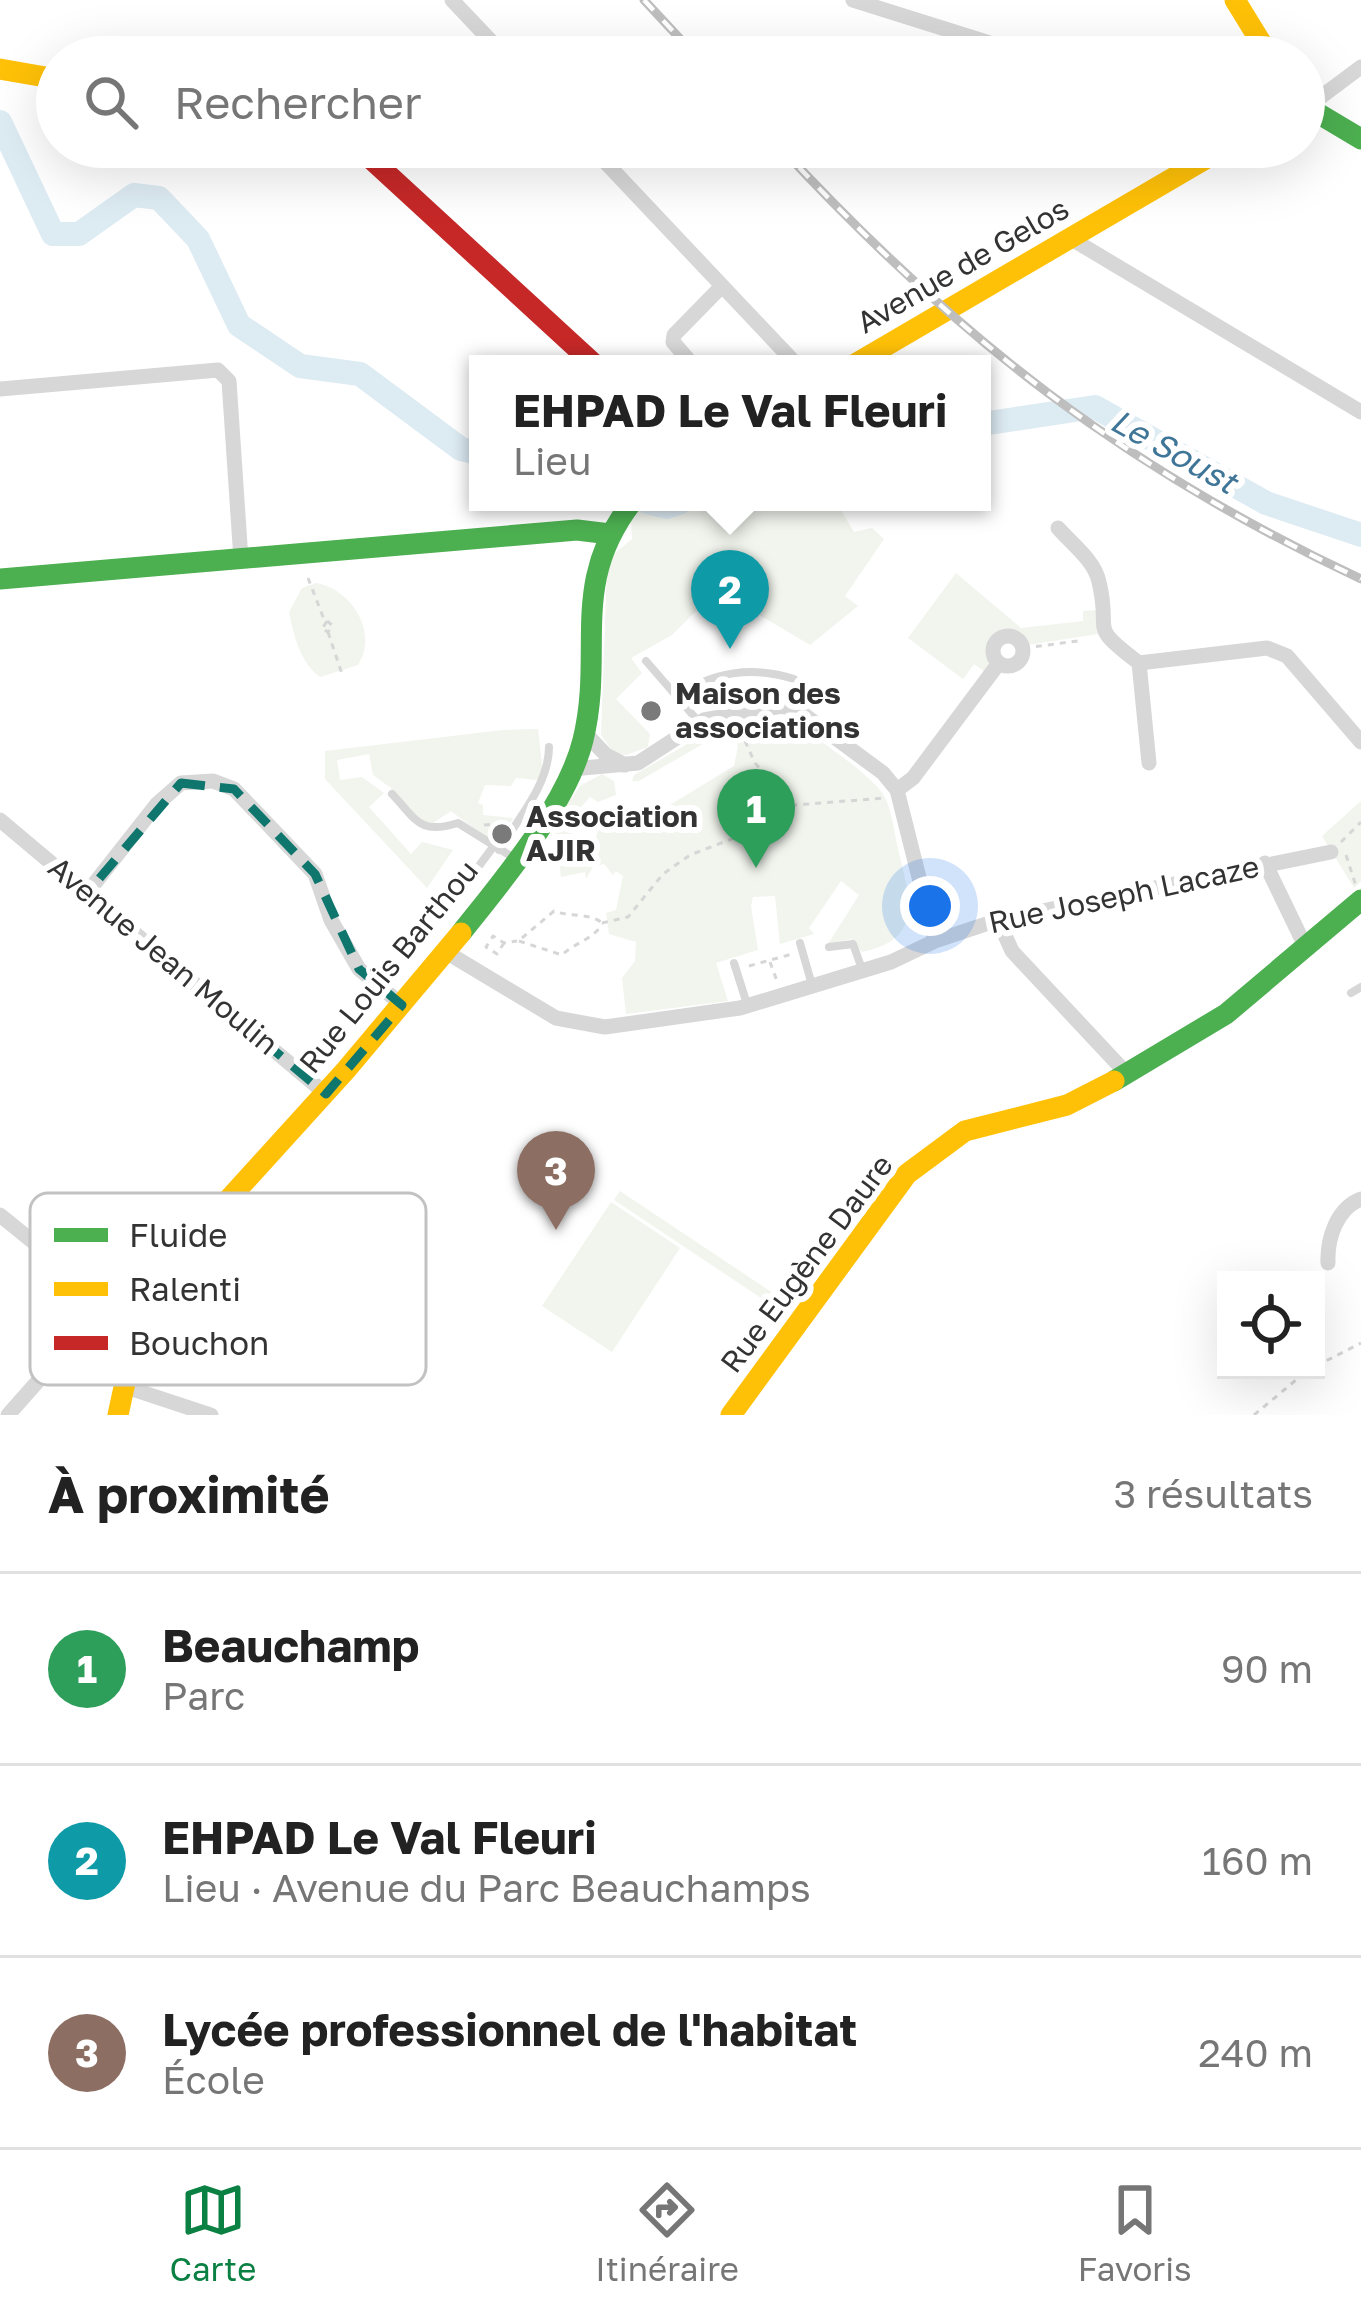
<!DOCTYPE html>
<html lang="fr">
<meta charset="utf-8">
<style>
body{margin:0;font-family:"Golos Text",sans-serif;background:#f2f2f2;color:#222}
.controls{position:absolute;right:36px;bottom:36px;display:grid;overflow:hidden;border-radius:0px;box-shadow:0 12px 48px #0002}
.controls button{width:108px;height:108px;display:grid;place-items:center;padding:0;border:0;border-bottom:3px solid #e0e0e0;background:#fff;color:#222;font:60px sans-serif}
.you{position:absolute;left:930px;top:906px;width:42px;height:42px;margin:-30px;border:9px solid #fff;border-radius:50%;background:#1a73e8;box-shadow:0 0 0 18px #1a73e833}
.badge{display:grid;place-items:center;width:78px;height:78px;border-radius:50%;background:#0b8043;color:#fff;font-size:39px;font-weight:700}
.pin{position:absolute;translate:-50% -99px;filter:drop-shadow(0 3px 6px #0008)}
.pin::after{content:'';position:absolute;top:63px;width:42px;height:36px;background:inherit;clip-path:polygon(0 0,100% 0,50% 100%)}
.popup{position:absolute;left:469px;top:355px;width:522px;height:156px;box-sizing:border-box;display:grid;place-content:center;border-radius:0px;background:#fff;filter:drop-shadow(0 3px 9px #0005);font-size:39px;white-space:nowrap;color:#767676}
.popup b{font-size:45px;color:#222}
.popup::after{content:'';position:absolute;left:50%;top:100%;margin-left:-24px;border:24px solid transparent;border-top-color:#fff}
.list{margin:0;padding:0;list-style:none}
h2{display:flex;justify-content:space-between;align-items:center;height:156px;margin:0;padding:0 48px;font-size:51px}
h2 small{font-size:39px;font-weight:400;color:#767676}
.list li{display:grid;grid-template-columns:78px 1fr auto;gap:36px;align-items:center;box-sizing:border-box;height:192px;padding:0 48px;border-top:3px solid #e0e0e0}
.list b{display:block;font-size:45px;white-space:nowrap}
.list p{margin:0;font-size:39px;white-space:nowrap;color:#767676}
.list em{font-size:39px;font-style:normal;color:#767676}
.icon{flex:none;width:66px;height:66px;fill:none;stroke:currentColor;stroke-width:2;stroke-linecap:round;stroke-linejoin:round}
.map{position:relative;flex:none;width:1361px;height:1415px;overflow:hidden}
.search{position:absolute;background:#fff;box-shadow:0 12px 48px #0002;left:36px;right:36px;top:36px;height:132px;display:flex;align-items:center;gap:30px;box-sizing:border-box;padding:0 42px;border-radius:66px;color:#767676;font-size:45px}
.sheet{height:732px;background:#fff}
nav{display:flex;justify-content:space-around;align-items:center;box-sizing:border-box;height:168px;border-top:3px solid #e0e0e0;background:#fff;font-size:33px;color:#767676}
nav a{display:grid;justify-items:center;gap:6px}
nav .on{color:#0b8043}
.map>svg:first-child{display:block}
.green{fill:#f1f5ed}
.lines{fill:none;stroke-linecap:round;stroke-linejoin:round}
.river{stroke:#ddebf3;stroke-width:24}
.path{stroke:#d6d6d6;stroke-width:3;stroke-dasharray:6 6;stroke-linecap:butt}
.lane{stroke:#d7d7d7;stroke-width:8}
.street{stroke:#d7d7d7;stroke-width:15}
.fast{stroke:#4caf50;stroke-width:21}
.slow{stroke:#ffc107;stroke-width:21}
.jam{stroke:#c62828;stroke-width:21}
.rail-casing{stroke:#bebebe;stroke-width:9}
.rail{stroke:#fff;stroke-width:4.5;stroke-dasharray:14;stroke-linecap:butt}
.marked{fill:none;stroke:#0f766e;stroke-width:9;stroke-dasharray:24 15;stroke-linejoin:round}
.poi-dot{fill:#7a7a7a;stroke:#fff;stroke-width:4.5}
.labels{text-anchor:middle;stroke-width:12;stroke-linejoin:round;paint-order:stroke}
.street-label{font-size:30px;fill:#333;stroke:#fff}
.poi-label{font-size:30px;font-weight:bold;fill:#333;stroke:#fff;text-anchor:start}
.water-label{font-size:33px;font-style:italic;fill:#3f7597;stroke:#fff}
.key{fill:#fff;stroke:#c2c2c2;stroke-width:3}
.key-label{font-size:33px;fill:#333}
</style>
<div class="map">
<svg width="1361" height="1415" viewBox="0 0 1361 1415">
<rect width="100%" height="100%" fill="#fff"/>
<path class="green" d="M645 502H836L854 532 872 528 884 539 845 596 858 606 810 645 739 603 701 606 672 635 631 658 642 673 616 699 650 734 648 747 626 755 614 753 601 735 607 571 615 553 632 539 631 522Z
M956 573 1021 628 1083 621V611L1097 610 1098 634 1028 645 1013 632H999L988 642 991 664 985 672 974 664 963 679 908 638Z
M316 583C351 589 379 632 358 665L320 677C300 662 294 636 289 612L302 588Z
M785 721C806 728 871 775 883 794 892 809 894 832 898 849 909 896 926 939 862 952L851 939 828 944 859 895 841 881 809 928 814 934 780 944 775 896 753 897 751 906 758 950 716 963 728 1001 626 1014 622 978 635 961 636 942 609 934 606 913 616 910 623 876 616 871 613 875 604 864 593 867 586 879 585 872 561 877 554 824 580 786 602 774 614 781 616 795 598 802 590 797 573 816 572 845 582 857 595 845C598 823 603 817 622 807L640 818 650 817 734 766 738 746 731 736 720 734 639 781H632L634 775 708 732Z
M538 729 543 773 537 780 516 778 511 786 485 785 478 803 483 805V815L513 818 501 841H491L451 811 433 823 422 822 391 788 373 775 369 754 337 760 340 780 362 777 384 793 369 807 411 854 422 842 453 850 427 888 325 779V751L503 730Z
M1361 801V881L1354 888 1322 836Z
M620 1191 785 1301 779 1310 614 1200Z
M611 1202 680 1248 612 1352 542 1306Z"/>
<g class="lines">
<path class="river" d="M0 122 53 234H79L134 195 159 198 198 239 239 325 300 366 360 374 461 449 478 453
M982 424 1095 407 1266 503 1361 535
M647 502 666 507 681 502"/>
<path class="path" d="M1304 134 1317 133
M308 578 325 622
M327 621 332 625 328 632 322 629Z
M328 632 343 677
M1024 648 1078 641
M740 730 755 763 794 804
M484 825 505 823
M1341 842 1361 822
M1346 855 1356 886
M602 923 628 917 663 874 690 855 742 835 795 805 885 798
M522 938 554 911C569 917 588 913 601 922
M519 941 562 955C574 943 594 939 602 924
M504 943 497 954 486 947 493 936 504 943 517 941
M770 962 777 981
M749 966 792 954
M1316 1366 1361 1343
M148 1381 197 1306
M1254 1415 1308 1370"/>
<path class="lane" d="M646 661 698 721
M677 697C712 671 753 666 794 679
M392 794C417 820 419 835 458 823L514 858
M499 850C518 819 549 784 549 747
M459 893 493 847
M800 943 812 985
M829 947 853 944 862 969
M734 963 747 1004
M1351 993 1361 987"/>
<path class="street" d="M452 0 506 57
M853 0 1034 57
M1306 108 1361 67
M591 147 796 364
M1070 238 1361 412
M700 364H692L673 342 674 335 722 286
M0 389 218 370 229 381 241 560
M1058 528C1072 544 1095 561 1099 582 1112 635 1086 623 1139 663L1149 763
M993 651a15 15 0 1 1 30 0a15 15 0 1 1-30 0Z
M1139 663 1267 648 1287 656 1361 742
M585 733 606 755 625 765
M572 769 638 763 704 720 782 706 799 711 883 773 897 790 935 941
M897 790 913 778 999 663
M0 820 326 1094
M1265 863 1306 948
M87 893 157 804 181 783 213 781 234 789 315 874 331 920 359 969 402 1005
M998 920 1012 951 1127 1074
M446 952 556 1018 605 1027 740 1008 891 962 935 941 998 920 1331 852
M0 1215 137 1326
M1328 1263C1327 1238 1337 1208 1361 1199
M126 1387 211 1415
M8 1415 106 1304"/>
<path class="fast" d="M1304 105 1361 139
M0 579 577 530 610 534
M461 933C503 880 567 805 583 740 605 650 568 585 632 502
M1114 1081 1226 1014 1361 900"/>
<path class="slow" d="M1235 0 1270 57
M0 69 57 79
M855 364 1226 147
M118 1415 142 1304 158 1277 346 1070 461 933
M731 1415 907 1174 965 1131 1067 1105 1114 1081"/>
<path class="jam" d="M358 147 594 364"/>
<g class="rail-casing">
<path id="rail" d="M644 0 697 57
M780 147C957 338 1124 468 1361 579"/>
</g>
<use href="#rail" class="rail"/>
</g>
<path class="marked" d="M181 783 234 789 315 874 359 969 402 1005 326 1094 87 893Z"/>
<g class="poi-dot">
<circle cx="651" cy="711" r="12"/>
<circle cx="502" cy="834" r="12"/>
</g>
<g class="labels">
<g class="street-label">
<text transform="translate(963 266) rotate(-30)" y="10">Avenue de Gelos</text>
<text transform="translate(1124 895) rotate(-12)" y="10">Rue Joseph Lacaze</text>
<text transform="translate(163 956) rotate(40)" y="10">Avenue Jean Moulin</text>
<text transform="translate(389 967) rotate(-51)" y="10">Rue Louis Barthou</text>
<text transform="translate(807 1264) rotate(-53)" y="10">Rue Eugène Daure</text>
</g>
<g class="poi-label">
<text x="675" y="704">Maison des<tspan x="675" dy="34">associations</tspan></text>
<text x="526" y="827">Association<tspan x="526" dy="34">AJIR</tspan></text>
</g>
<g class="water-label">
<text transform="translate(1174 451) rotate(29)" y="12">Le Soust</text>
</g>
</g>
<rect x="30" y="1193" width="396" height="192" rx="18" class="key"/>
<rect x="54" y="1228" width="54" height="14" fill="#4caf50"/>
<rect x="54" y="1282" width="54" height="14" fill="#ffc107"/>
<rect x="54" y="1336" width="54" height="14" fill="#c62828"/>
<g class="key-label">
<text x="129" y="1247">Fluide</text>
<text x="129" y="1301">Ralenti</text>
<text x="129" y="1355">Bouchon</text>
</g>
</svg>
<div class="controls">
<button><svg class="icon" aria-label="locate" viewBox="0 0 24 24"><circle cx="12" cy="12" r="6"/><path d="M12 2v4M12 18v4M2 12h4M18 12h4"/></svg></button>
</div>
<div class="you"></div>
<div class="pin badge" style="left:756px;top:868px;background:#2e9e5b">1</div>
<div class="pin badge" style="left:730px;top:649px;background:#0f9aa8">2</div>
<div class="popup"><b>EHPAD Le Val Fleuri</b>Lieu</div>
<div class="pin badge" style="left:556px;top:1230px;background:#8d6e63">3</div>
<div class="search"><svg class="icon" aria-label="search" viewBox="0 0 24 24"><circle cx="10" cy="10" r="6"/><path d="M15 15l6 6"/></svg>Rechercher</div>
</div>
<section class="sheet">
<h2>À proximité<small>3 résultats</small></h2>
<ul class="list">
<li><span class="badge" style="background:#2e9e5b">1</span><div><b>Beauchamp</b><p>Parc</p></div><em>90 m</em></li>
<li><span class="badge" style="background:#0f9aa8">2</span><div><b>EHPAD Le Val Fleuri</b><p>Lieu · Avenue du Parc Beauchamps</p></div><em>160 m</em></li>
<li><span class="badge" style="background:#8d6e63">3</span><div><b>Lycée professionnel de l'habitat</b><p>École</p></div><em>240 m</em></li>
</ul>
</section>
<nav>
<a class="on"><svg class="icon" aria-label="map" viewBox="0 0 24 24"><path d="M3 6l6-2 6 2 6-2v14l-6 2-6-2-6 2zM9 4v14M15 6v14"/></svg>Carte</a>
<a><svg class="icon" aria-label="directions" viewBox="0 0 24 24"><path d="M12 3l9 9-9 9-9-9zM9 14v-3h6M13 9l2 2-2 2"/></svg>Itinéraire</a>
<a><svg class="icon" aria-label="saved" viewBox="0 0 24 24"><path d="M7 4h10v16l-5-4-5 4z"/></svg>Favoris</a>
</nav>
